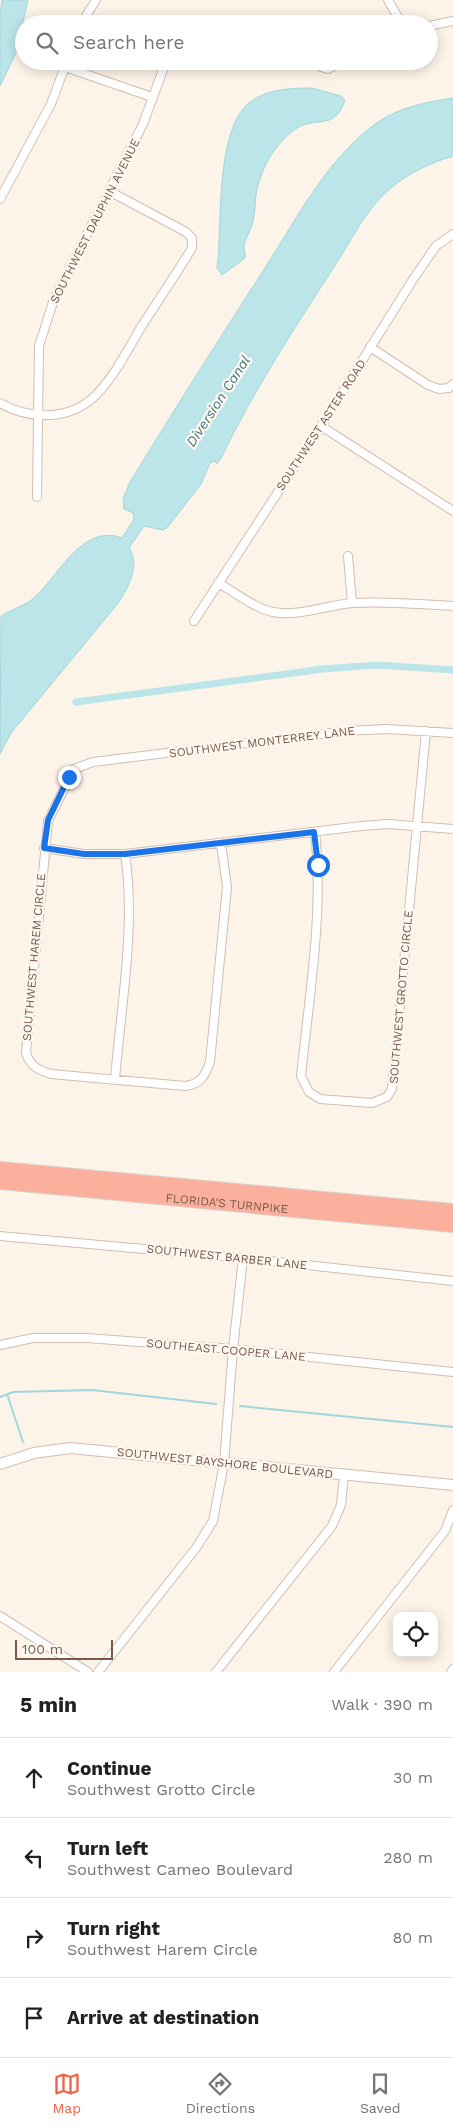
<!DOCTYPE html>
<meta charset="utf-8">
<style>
body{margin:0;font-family:"Work Sans",sans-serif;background:#f2f2f2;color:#202124}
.controls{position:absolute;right:15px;bottom:15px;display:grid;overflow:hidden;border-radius:10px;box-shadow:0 2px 12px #0003}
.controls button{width:45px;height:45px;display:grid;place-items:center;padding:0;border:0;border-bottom:1px solid #e0e0e0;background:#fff;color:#202124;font:25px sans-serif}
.scale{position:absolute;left:15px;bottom:12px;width:98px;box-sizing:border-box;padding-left:5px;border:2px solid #7a584a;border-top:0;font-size:14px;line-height:18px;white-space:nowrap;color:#7a584a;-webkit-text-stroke:4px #fff8f0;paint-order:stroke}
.stop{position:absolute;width:15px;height:15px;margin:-11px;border:4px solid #1a73e8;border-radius:50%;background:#fff}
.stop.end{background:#1a73e8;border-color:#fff;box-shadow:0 1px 5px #0008}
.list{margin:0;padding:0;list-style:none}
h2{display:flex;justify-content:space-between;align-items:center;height:65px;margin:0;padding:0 20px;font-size:21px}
h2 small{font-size:16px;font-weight:400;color:#757577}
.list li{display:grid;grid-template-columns:32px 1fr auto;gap:15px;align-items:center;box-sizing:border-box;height:80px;padding:0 20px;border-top:1px solid #e0e0e0}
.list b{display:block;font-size:19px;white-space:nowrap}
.list p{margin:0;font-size:16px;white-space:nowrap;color:#757577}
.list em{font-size:16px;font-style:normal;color:#757577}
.icon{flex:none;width:28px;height:28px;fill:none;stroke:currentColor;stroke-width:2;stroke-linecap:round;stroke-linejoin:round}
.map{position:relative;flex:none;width:453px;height:1672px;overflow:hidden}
.search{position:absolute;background:#fff;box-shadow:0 2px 12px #0003;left:15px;right:15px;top:15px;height:55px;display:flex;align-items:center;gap:12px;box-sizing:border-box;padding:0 18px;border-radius:28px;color:#757577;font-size:19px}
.sheet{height:385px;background:#fff}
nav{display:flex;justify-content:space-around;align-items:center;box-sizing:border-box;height:70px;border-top:1px solid #e0e0e0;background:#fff;font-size:14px;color:#757577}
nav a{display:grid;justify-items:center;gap:2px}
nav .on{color:#ed6448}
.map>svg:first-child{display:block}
.water{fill:#bbe5e9;stroke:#a1d6db}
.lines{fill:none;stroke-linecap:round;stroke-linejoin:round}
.stream{stroke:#a1d6db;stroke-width:2}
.canal{stroke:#bbe5e9;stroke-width:7}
.minor-casing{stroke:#d3bdb0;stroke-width:10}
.tertiary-casing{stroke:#d3bdb0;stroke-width:12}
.motorway-casing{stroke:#dad0cc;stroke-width:16}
.minor{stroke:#fff;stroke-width:8}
.tertiary{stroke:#fff;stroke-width:10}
.motorway{stroke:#fab09d;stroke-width:14}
.route{stroke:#1a73e8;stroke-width:6}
.labels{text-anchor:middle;stroke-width:4.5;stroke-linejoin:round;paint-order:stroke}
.street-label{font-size:12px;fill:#7a584a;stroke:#fff8f0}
.water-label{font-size:14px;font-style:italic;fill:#3c787f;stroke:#fff8f0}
</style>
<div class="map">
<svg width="453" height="1672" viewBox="0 0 453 1672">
<rect width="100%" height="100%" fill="#fdf4e9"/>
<path class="water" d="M2 0H28L16 53 0 86V14Z
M312 88 341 96 345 100C334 133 316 114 294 130 274 145 260 170 256 195 255 203 255 213 253 221 252 228 244 241 244 247 244 250 246 253 245 258L222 275 217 268C223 227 214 130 250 102 267 89 292 88 312 88Z
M453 98V156C431 163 410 172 392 187 368 206 352 239 336 264 295 327 254 390 221 458L217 464 214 461 210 463 201 484 167 528 163 530 144 526 129 548C141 565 128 587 119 602L11 733 0 754 1 616C12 609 25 606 35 597 59 575 83 523 122 538L134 519 133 513 124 509 123 499 130 482C174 410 219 339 265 268 297 218 328 157 378 122 400 107 427 102 453 98Z"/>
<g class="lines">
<path class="stream" d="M7 1394 23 1442
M0 1397 13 1392 92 1390 216 1404
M240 1406 453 1427"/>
<path class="canal" d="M76 702 323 669 378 665 453 670"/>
<g class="minor-casing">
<path id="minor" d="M388 0 402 24
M81 24 96 0
M263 24 271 21 281 24
M429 26 453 21
M316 61 321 67 328 69 343 61
M65 67 152 97
M0 199 51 104 67 61
M370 347 428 385 439 389 449 388 453 384
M0 403C30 420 70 421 96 395 114 377 127 351 140 329 157 302 175 276 192 248V238L186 232 109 191
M321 426 453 511
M37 497 39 346 54 299 143 124 164 67 169 61
M348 556 352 603
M218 583C235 592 254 608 273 612 298 617 327 605 353 603 386 601 420 604 453 606
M194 621 321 426 414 278 436 246 453 234
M315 832C324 911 309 997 301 1076L309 1092 320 1099 372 1103 387 1097 392 1089 426 731
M221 843 227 887 210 1062C205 1076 201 1084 185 1086L51 1074C38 1070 30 1066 26 1053L48 821 74 769 93 762 346 731 386 729 453 733
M44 848 84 854H125L362 826 388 824 453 829
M115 1079C121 1006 136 926 125 854
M0 1236 243 1258 453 1281
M0 1345 33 1338H87L233 1349 453 1372
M0 1616 88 1672
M98 1672 196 1548 213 1521 224 1463 233 1349 243 1258
M216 1672 332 1526 341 1505 344 1475
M334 1672 445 1531 453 1510
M451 1672 453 1669"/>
</g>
<g class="tertiary-casing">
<path id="tertiary" d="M0 1464 34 1453 70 1448 453 1485"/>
</g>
<g class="motorway-casing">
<g id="motorway">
<path d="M0 1169 453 1211"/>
<path id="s1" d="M0 1182 453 1225"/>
</g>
</g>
<use href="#minor" class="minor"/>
<use href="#tertiary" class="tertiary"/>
<use href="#motorway" class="motorway"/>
</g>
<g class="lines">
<path class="route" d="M69 777 48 820 44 848 84 854H125L314 832 318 865"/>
</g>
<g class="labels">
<g class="street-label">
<text transform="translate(95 221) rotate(-63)" y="4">SOUTHWEST DAUPHIN AVENUE</text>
<text transform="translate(321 425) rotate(-57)" y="4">SOUTHWEST ASTER ROAD</text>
<text transform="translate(262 742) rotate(-7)" y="4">SOUTHWEST MONTERREY LANE</text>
<text transform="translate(34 957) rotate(-85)" y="4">SOUTHWEST HAREM CIRCLE</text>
<text transform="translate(401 997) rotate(-85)" y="4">SOUTHWEST GROTTO CIRCLE</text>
<text dy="4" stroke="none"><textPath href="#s1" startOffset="228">FLORIDA'S TURNPIKE</textPath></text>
<text transform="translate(227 1257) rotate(6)" y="4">SOUTHWEST BARBER LANE</text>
<text transform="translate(226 1350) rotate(5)" y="4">SOUTHEAST COOPER LANE</text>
<text transform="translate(225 1463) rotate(6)" y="4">SOUTHWEST BAYSHORE BOULEVARD</text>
</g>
<g class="water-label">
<text transform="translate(218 401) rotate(-57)" y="5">Diversion Canal</text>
</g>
</g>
</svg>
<div class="controls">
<button><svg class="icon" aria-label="locate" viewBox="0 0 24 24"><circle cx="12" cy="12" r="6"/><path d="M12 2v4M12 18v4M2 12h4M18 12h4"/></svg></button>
</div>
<div class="scale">100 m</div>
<div class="stop" style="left:318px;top:865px"></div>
<div class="stop end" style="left:69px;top:777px"></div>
<div class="search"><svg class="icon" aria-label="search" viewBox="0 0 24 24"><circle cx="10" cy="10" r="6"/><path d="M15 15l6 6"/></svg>Search here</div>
</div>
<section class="sheet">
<h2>5 min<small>Walk · 390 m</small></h2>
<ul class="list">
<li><svg class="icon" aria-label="ahead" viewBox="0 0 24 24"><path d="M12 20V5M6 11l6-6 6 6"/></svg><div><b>Continue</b><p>Southwest Grotto Circle</p></div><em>30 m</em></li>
<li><svg class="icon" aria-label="left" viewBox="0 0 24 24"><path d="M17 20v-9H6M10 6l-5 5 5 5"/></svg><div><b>Turn left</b><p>Southwest Cameo Boulevard</p></div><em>280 m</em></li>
<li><svg class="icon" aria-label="right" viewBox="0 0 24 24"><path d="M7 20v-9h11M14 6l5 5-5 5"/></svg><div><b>Turn right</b><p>Southwest Harem Circle</p></div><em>80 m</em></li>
<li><svg class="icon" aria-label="arrive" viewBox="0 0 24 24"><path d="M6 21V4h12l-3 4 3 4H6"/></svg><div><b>Arrive at destination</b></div></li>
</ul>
</section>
<nav>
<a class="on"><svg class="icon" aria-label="map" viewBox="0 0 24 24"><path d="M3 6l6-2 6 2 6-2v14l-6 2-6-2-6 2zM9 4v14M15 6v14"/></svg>Map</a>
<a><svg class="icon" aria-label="directions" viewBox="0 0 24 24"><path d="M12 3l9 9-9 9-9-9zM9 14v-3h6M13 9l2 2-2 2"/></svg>Directions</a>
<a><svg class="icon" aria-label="saved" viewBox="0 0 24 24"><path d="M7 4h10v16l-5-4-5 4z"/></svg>Saved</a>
</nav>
